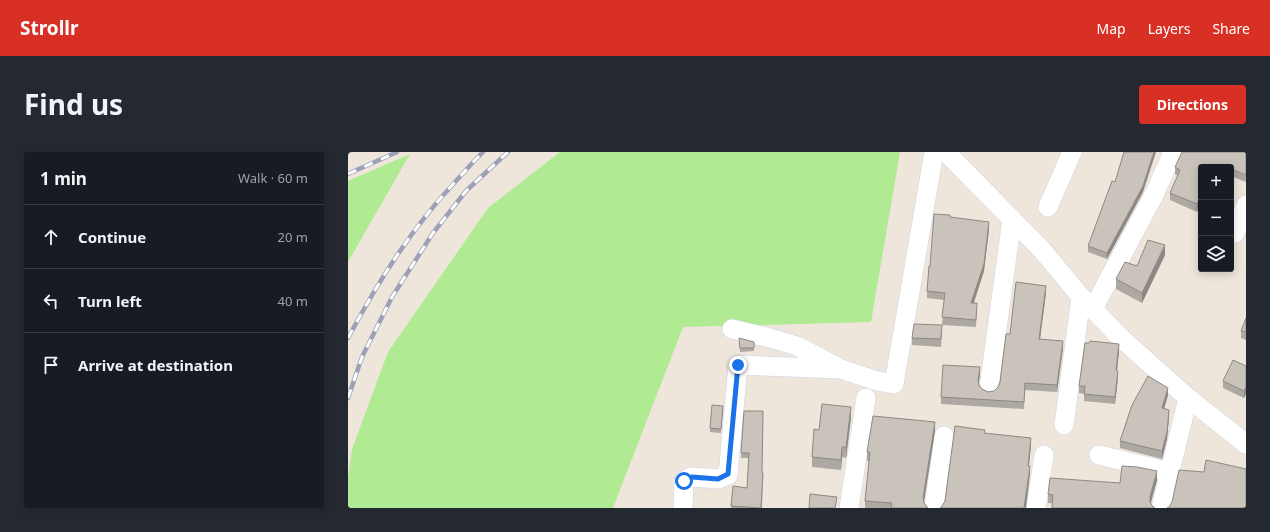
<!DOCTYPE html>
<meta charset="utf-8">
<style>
body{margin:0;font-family:"Noto Sans",sans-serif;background:#242831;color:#f1f3f6}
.controls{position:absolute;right:12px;top:12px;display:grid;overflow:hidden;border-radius:4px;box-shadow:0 2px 10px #0003}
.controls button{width:36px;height:36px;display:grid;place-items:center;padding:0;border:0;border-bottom:1px solid #363941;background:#171b24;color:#f1f3f6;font:20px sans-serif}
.stop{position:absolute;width:12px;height:12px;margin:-9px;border:3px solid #1a73e8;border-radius:50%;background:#fff}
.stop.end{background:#1a73e8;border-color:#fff;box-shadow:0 1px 4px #0008}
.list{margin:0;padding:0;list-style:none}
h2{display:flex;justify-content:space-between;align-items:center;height:52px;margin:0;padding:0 16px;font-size:17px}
h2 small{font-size:13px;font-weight:400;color:#9ea1a6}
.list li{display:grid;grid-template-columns:26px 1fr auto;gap:12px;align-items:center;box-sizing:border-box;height:64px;padding:0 16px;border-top:1px solid #363941}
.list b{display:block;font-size:15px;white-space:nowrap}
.list em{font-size:13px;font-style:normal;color:#9ea1a6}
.icon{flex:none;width:22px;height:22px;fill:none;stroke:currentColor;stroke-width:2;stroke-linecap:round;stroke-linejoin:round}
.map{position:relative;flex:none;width:898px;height:356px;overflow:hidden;border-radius:4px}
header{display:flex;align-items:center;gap:24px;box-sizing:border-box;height:56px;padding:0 20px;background:#d93025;color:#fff}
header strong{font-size:19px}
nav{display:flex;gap:22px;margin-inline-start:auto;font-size:14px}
.intro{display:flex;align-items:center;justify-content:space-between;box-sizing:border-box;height:96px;padding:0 24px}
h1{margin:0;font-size:28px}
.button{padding:10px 18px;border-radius:4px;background:#d93025;color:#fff;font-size:14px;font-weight:700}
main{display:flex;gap:24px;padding:0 24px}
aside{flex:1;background:#171b24;border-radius:4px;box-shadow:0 2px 10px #0003}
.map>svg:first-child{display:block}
.green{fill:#b0ea92}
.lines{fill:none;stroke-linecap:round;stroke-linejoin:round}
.minor-casing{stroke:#d0d4e5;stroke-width:20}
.minor{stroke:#fff;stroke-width:19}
.rail-casing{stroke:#9da1b7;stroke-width:4.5}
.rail{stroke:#fff;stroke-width:3;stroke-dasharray:9;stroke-linecap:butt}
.wall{fill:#ada8a1}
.shaded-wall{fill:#8d8883}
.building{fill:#c9c3bb;stroke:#8d8883}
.route{stroke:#1a73e8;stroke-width:5}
</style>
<header>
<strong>Strollr</strong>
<nav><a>Map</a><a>Layers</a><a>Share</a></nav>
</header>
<div class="intro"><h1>Find us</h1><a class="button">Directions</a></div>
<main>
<aside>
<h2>1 min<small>Walk · 60 m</small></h2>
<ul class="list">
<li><svg class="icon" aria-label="ahead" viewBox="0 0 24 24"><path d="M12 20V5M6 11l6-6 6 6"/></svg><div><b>Continue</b></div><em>20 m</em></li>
<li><svg class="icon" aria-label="left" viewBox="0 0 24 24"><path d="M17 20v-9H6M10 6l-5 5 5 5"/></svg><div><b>Turn left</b></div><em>40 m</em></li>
<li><svg class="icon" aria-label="arrive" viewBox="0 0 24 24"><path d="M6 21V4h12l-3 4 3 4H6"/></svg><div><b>Arrive at destination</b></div></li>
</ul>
</aside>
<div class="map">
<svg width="898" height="356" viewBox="0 0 898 356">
<rect width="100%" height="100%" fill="#eee6db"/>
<path class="green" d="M212 0H552L523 170 335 175 265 356H0V326L4 297 40 200 140 56Z
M62 2 0 110V29Z"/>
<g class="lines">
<g class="minor-casing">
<path id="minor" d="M598 0 694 98 733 145 773 186 840 246 898 292
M700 55 724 0
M887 81 898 53
M745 157 807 41 825 0
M384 177 422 186 449 194 489 215
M641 236 664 67
M716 273 733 145
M751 303 822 320
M335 356 336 329 343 325 370 327 380 323 390 213 493 217 529 229 546 232 586 0
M501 356 518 246
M586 356 596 284
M688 356 696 303
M813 356 840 246"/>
</g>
<use href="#minor" class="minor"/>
<g class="rail-casing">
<path id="rail" d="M0 22 49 0
M0 186C31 128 63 77 108 29 117 19 126 9 135 0
M0 246 14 205 44 145 85 81 118 39 160 0"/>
</g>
<use href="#rail" class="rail"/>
</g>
<path class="wall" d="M898 0V30L883 24V15H853L849 60 822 48V41L830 24 827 22V15Z
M795 40 759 107 740 100V94Z
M602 66 641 77 636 119 626 151 629 158 628 175 594 173 596 148 579 146V139L582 114Z
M817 103 794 151 768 137V127L789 114Z
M698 141 692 187 715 196 709 240 677 238 676 257 593 252V245L632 222 631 231V233L634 237 640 240 646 239 650 235 652 230 662 182Z
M898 166V188L893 186V179Z
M594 181 593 195 564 193V186Z
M391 186 406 190V199L392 200Z
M771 200 769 219 770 226 767 252 736 249V242L731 241V234Z
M898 214V242L896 246 875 236V229Z
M820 243 816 257 821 265 819 287 814 307 772 296V289Z
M375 258 373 281 362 280V276Z
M396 259 415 326 414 356H383L385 334 399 336 401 306H393Z
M503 265 498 306 494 305 493 318 464 315V305L471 278Z
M587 279 576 351 580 356H517V349L521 309H519V300Z
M809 328 803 351 805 355 700 351V342L772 331Z"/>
<path class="shaded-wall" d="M806 0H808L795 40 759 107V101Z
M853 44V51L849 60V52Z
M641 70V77L636 119 623 158V151Z
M817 93V103L794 151V141Z
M698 134V141L691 195V187Z
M715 189V196L709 240V233Z
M771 192V200L768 226V218Z
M632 215V222L630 235V228Z
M770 219V226L767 252V245Z
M898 235V242L896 246V239Z
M820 236V243L814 264V256Z
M503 255V265L498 306V295Z
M821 258V265L819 287 814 307V299Z
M587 270V279L575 354V346Z
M683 286V295L680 322V314Z
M494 295V305L493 318V308Z
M682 314V322L678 356H676Z
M809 319V328L802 353V345Z"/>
<path class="building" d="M776 0H806L795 34 759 101 740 94 764 29 767 30Z
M834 0H898V23L883 17V15H878L872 13 871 15H853V44L849 52 822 41 832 18 827 15Z
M586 62 602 63V65L641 70 636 112 623 151H629L628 168 594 165 597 141 579 139 581 114H582Z
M800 88 817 93 794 141 768 127 777 110 789 114Z
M668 130 698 134 691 187 715 189 709 233 677 231 676 250 593 245 595 213 632 215 630 228 631 233 634 237 640 240 646 239 650 235 652 230 658 182H662Z
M898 166V180L893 179Z
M566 172 594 173 593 187 564 186Z
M391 186 406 190V196H392Z
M742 189 771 192 768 218 770 219 767 245 736 242 737 234H731L737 191H741Z
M885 208 898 214V235L896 239 875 229Z
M800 224 820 236 814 256 821 258 819 280 814 299 772 289 784 253Z
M474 252 503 255 498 295H494L493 308 464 305 466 277 471 278Z
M364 253 375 254 373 277 362 276Z
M396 259H415L414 321H415L413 356 383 354 385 334 399 336 401 301H393Z
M525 264 587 270 575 346 576 351 580 356H543L544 351 517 349 522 300H519Z
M607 274 637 278 636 281 683 286 680 314H682L676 356H592L594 354 597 349Z
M858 308 898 317V356H819L821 355 824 350 831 318 856 320Z
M774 314 789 315 809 319 802 345V350L805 355 807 356H704L705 343 700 342 702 326 772 331Z
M462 342 489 345 487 356H461Z"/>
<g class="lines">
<path class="route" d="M336 329 344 325 370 327 380 322 390 213"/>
</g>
</svg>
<div class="controls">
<button>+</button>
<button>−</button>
<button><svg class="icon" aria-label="layers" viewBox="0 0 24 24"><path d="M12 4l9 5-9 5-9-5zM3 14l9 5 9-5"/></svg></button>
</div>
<div class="stop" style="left:336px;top:329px"></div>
<div class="stop end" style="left:390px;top:213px"></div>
</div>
</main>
